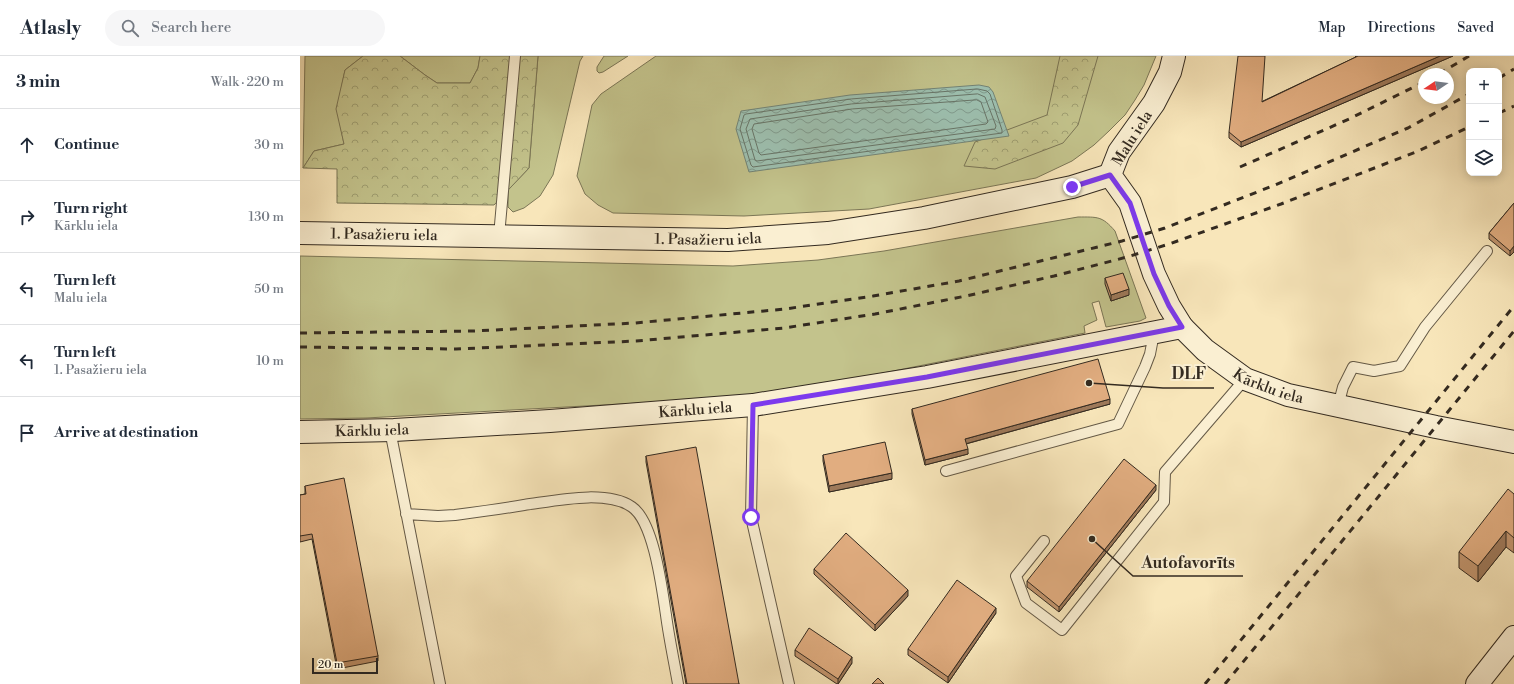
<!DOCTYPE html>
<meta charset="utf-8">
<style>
body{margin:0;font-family:"Libre Bodoni",serif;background:#f6f6f7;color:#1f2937}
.controls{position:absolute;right:12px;top:12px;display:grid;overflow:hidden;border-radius:8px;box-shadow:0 2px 10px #0003}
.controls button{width:36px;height:36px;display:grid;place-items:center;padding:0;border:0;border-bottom:1px solid #e0e1e3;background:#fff;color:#1f2937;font:20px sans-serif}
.compass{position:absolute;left:1118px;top:12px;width:36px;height:36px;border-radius:50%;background:#fff;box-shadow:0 2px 10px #0003;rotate:257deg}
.scale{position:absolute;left:12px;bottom:10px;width:66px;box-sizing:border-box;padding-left:4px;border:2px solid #332a20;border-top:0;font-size:11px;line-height:14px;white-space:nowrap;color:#332a20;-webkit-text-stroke:3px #faefd2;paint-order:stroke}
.stop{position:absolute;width:12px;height:12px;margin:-9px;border:3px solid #7c3aed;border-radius:50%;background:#fff}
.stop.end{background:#7c3aed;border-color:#fff;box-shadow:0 1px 4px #0008}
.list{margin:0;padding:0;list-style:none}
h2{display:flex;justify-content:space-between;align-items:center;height:52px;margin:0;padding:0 16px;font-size:17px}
h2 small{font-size:13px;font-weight:400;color:#747a83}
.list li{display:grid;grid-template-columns:26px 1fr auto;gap:12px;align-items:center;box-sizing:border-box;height:72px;padding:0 16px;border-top:1px solid #e0e1e3}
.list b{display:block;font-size:15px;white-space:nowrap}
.list p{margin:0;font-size:13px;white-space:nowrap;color:#747a83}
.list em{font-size:13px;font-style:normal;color:#747a83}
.icon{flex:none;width:22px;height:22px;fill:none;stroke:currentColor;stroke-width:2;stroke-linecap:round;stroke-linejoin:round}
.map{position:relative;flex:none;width:1214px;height:628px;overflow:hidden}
header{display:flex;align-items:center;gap:24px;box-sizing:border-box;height:56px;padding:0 20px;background:#fff;border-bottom:1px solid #e0e1e3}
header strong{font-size:19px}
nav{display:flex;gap:22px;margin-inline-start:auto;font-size:14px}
.search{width:280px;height:36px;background:#f6f6f7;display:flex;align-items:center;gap:10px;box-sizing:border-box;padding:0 14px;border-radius:22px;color:#747a83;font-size:15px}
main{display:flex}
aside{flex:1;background:#fff}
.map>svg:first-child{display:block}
.green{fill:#c3c38c;stroke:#7b7656}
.forest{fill:url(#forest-crowns);stroke:#7b7656}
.water{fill:url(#water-waves);stroke:#738476}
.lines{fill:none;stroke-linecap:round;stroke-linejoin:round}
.shore{stroke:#687568;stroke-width:1}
.lane-casing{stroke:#645946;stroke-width:12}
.secondary-casing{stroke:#332a20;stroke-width:24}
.lane{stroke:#faefd2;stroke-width:10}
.secondary{stroke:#faefd2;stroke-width:22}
.rail{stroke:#332a20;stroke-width:3;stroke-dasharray:7 7;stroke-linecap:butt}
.wall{fill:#c2956e;stroke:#332a20}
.shaded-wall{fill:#9e795a;stroke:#332a20}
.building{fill:#e1ad80;stroke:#332a20}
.route{stroke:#7c3aed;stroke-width:5}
.labels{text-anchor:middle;stroke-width:4;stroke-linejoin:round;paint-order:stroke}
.street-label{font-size:15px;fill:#332a20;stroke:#faefd2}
.leader{fill:none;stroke:#332a20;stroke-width:1.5}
.callout-dot{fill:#332a20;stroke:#faefd2;stroke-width:1.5}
.callout-label{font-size:16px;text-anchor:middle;font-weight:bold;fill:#332a20;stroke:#faefd2;stroke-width:4;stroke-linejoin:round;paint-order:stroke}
</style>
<header>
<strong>Atlasly</strong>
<div class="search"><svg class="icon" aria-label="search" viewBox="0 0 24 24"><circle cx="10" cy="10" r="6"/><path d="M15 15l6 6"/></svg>Search here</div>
<nav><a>Map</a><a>Directions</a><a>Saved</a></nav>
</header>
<main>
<aside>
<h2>3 min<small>Walk · 220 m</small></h2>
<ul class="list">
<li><svg class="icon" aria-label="ahead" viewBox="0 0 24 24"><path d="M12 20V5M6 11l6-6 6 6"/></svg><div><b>Continue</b></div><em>30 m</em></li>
<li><svg class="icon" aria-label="right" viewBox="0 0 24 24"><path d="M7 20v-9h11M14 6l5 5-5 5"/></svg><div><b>Turn right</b><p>Kārklu iela</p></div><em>130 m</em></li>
<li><svg class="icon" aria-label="left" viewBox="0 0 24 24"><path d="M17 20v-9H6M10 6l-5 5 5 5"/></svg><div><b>Turn left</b><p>Malu iela</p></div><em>50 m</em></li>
<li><svg class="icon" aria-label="left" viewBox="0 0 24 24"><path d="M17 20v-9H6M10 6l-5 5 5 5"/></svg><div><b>Turn left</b><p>1. Pasažieru iela</p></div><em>10 m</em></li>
<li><svg class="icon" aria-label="arrive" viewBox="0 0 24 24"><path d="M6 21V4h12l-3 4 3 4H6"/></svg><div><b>Arrive at destination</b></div></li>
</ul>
</aside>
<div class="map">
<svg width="1214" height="628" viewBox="0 0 1214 628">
<defs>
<pattern id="forest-crowns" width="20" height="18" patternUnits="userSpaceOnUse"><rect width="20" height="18" fill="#c3c38c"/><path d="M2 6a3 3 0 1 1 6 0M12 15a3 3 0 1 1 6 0" fill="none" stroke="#9f9f72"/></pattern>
<pattern id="water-waves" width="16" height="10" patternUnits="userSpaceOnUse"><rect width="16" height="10" fill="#9dc0b0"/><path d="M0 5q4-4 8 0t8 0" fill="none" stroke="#819c8f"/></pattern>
</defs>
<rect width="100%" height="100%" fill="#f8e6ba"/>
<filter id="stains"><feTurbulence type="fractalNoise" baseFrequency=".005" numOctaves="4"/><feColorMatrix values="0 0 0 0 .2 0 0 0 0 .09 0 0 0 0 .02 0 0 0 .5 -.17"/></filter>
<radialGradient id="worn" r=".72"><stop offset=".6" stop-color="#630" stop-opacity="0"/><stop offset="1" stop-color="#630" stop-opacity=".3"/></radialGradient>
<path class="green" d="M5 0H63L45 14 37 53 44 88 14 95 3 112Z
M100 0H180L178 12 170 27H137L125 19Z
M238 0H283L280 5 253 119 240 140 224 152 213 156 208 151V134L229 112Z
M304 0H328L303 16 299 17 297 15V11Z
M356 0H856L844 29 835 44 825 59 809 75 794 89 772 105 736 122 569 153 444 160 313 157 298 149 285 138 277 120 292 49 301 38Z
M778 161C798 161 802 160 815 175L846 262 840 265 806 271 799 245 792 247 797 264 784 270 785 277 563 321 430 342 66 362 0 363V200L433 210 518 204 584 195Z"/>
<path class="forest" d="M63 0H100L125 19 137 27H170L178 12 180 0H238L229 112 194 149 37 147V113L3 112 14 95 44 88 36 53 45 14Z
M760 0H798L778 69 763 87 695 113 664 110 675 86 747 59Z"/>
<path class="water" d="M679 29 689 31 693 36 709 80 449 116 436 73 441 55 550 39Z"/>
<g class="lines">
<path class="shore" d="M678 33 687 35 690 38 702 74V77L453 111 451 109 440 73 444 59 446 58 551 43Z
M678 38 685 41 696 70 695 73 457 105 455 104 446 73 450 63 551 48Z
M677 44 681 46 688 66 686 68 461 99 459 97 452 73 454 68 552 53Z"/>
<g class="lane-casing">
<path id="lane" d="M199 180 215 0
M453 349 451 461 489 628
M1038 350 1043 331 1053 311 1074 315 1100 310 1125 271 1187 195
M90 374 140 628
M646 415 818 368 845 311 850 298 854 277
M106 458 138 460 155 459C178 456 201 453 224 449 254 445 306 433 332 451 354 466 362 533 366 559 369 582 374 605 378 628
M744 485 716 520 726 547 762 574 864 446 865 416 945 323"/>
</g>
<g class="secondary-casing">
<g id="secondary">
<path id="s1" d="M874 0 870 16 854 47 819 96 810 119 830 147 854 218 869 250 882 271 905 294 945 323 988 339 1136 371 1214 386"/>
<path id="s2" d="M0 177 428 184 528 177 624 162 772 131 810 119"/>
<path id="s3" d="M0 376 94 374 250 365 453 349 627 321 882 271"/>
<path d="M1177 628 1214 581"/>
</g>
</g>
<use href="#lane" class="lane"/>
<use href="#secondary" class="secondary"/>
<path class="rail" d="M1139 18 1169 0
M1199 22 1214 13
M1199 57 1214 50
M940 111 1049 63 1124 26
M0 277 174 275 335 267 485 253 573 240 659 225 822 185 865 172 975 129 1108 72 1169 38
M0 291 156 293 336 285 484 272 575 258 666 240 754 220 827 201 869 188 981 148 1116 96 1169 71
M905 628 1214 250
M925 628 1214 275"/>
</g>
<path class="wall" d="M1055 0H1153L941 91 929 82V76L963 45 1056 1Z
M1214 147V196L1210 200 1189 183V177Z
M805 222 829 239 811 245 805 228Z
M810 348 666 388 668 398 625 409 612 358V353Z
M523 399 592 423 529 436 523 405Z
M346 400 439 628H386L346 406Z
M5 430 78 600V605L37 613 12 483 0 486V439L5 438Z
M856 434 759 556 727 531V525Z
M1214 438V497L1206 491 1178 526 1159 512V496Z
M514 513 608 540 575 575 514 518Z
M696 557 648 627 608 599V593Z
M495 594 552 607 538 628H537L495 600Z"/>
<path class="shaded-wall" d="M1140 0H1153L941 91V86Z
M1214 190V196L1210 200V195Z
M829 233V239L811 245V239Z
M810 343V348L665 388V383Z
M668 393V398L625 409V404Z
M592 417V423L529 436V430Z
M856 429V434L759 556V551Z
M1206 475V491L1178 526V510Z
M608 534V540L575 575V569Z
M696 552V557L648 627V621Z
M552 601V607L538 628V623Z"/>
<path class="building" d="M938 0H965L962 46 1058 0H1140L941 86 929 76Z
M1214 147V190L1210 195 1189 177Z
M823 217 829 233 811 239 805 222Z
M798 303 810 343 665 383 668 393 625 404 612 353Z
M585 386 592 417 529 430 523 399Z
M396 391 439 628H387L346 400Z
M824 403 856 429 759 551 727 525Z
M44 422 78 600 37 607 12 478 0 480V439L6 438 5 430Z
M1208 433 1214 438V482L1206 475 1178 510 1159 496Z
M546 477 608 534 575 569 514 513Z
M657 524 696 552 648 621 608 593Z
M509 572 552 601 538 623 495 594Z
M578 622 584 628H572Z"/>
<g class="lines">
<path class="route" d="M451 461 453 349 627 321 882 271 869 250 854 218 830 147 810 119 772 131"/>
</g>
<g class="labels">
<g class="street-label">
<text transform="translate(832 82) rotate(-58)" y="5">Malu iela</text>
<text dy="5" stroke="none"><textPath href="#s2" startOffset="84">1. Pasažieru iela</textPath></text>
<text dy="5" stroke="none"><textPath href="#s2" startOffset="408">1. Pasažieru iela</textPath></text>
<text dy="5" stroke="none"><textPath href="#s1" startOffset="412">Kārklu iela</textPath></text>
<text dy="5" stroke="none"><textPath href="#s3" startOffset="396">Kārklu iela</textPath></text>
<text dy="5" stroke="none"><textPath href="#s3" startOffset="72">Kārklu iela</textPath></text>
</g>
</g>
<path class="leader" d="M789 327L863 332H914M792 483L833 520H943"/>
<g class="callout-dot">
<circle cx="789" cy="327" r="4"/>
<circle cx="792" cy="483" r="4"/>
</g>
<g class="callout-label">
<text x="889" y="323">DLF</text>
<text x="888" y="512">Autofavorīts</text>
</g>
<rect width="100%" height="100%" filter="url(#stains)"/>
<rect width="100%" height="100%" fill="url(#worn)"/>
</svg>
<div class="controls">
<button>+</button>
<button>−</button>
<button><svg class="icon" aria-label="layers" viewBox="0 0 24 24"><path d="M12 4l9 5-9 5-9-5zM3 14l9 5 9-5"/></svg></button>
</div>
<svg class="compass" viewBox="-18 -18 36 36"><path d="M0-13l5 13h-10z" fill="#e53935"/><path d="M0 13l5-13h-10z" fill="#747a83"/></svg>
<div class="scale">20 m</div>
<div class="stop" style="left:451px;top:461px"></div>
<div class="stop end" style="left:772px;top:131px"></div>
</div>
</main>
